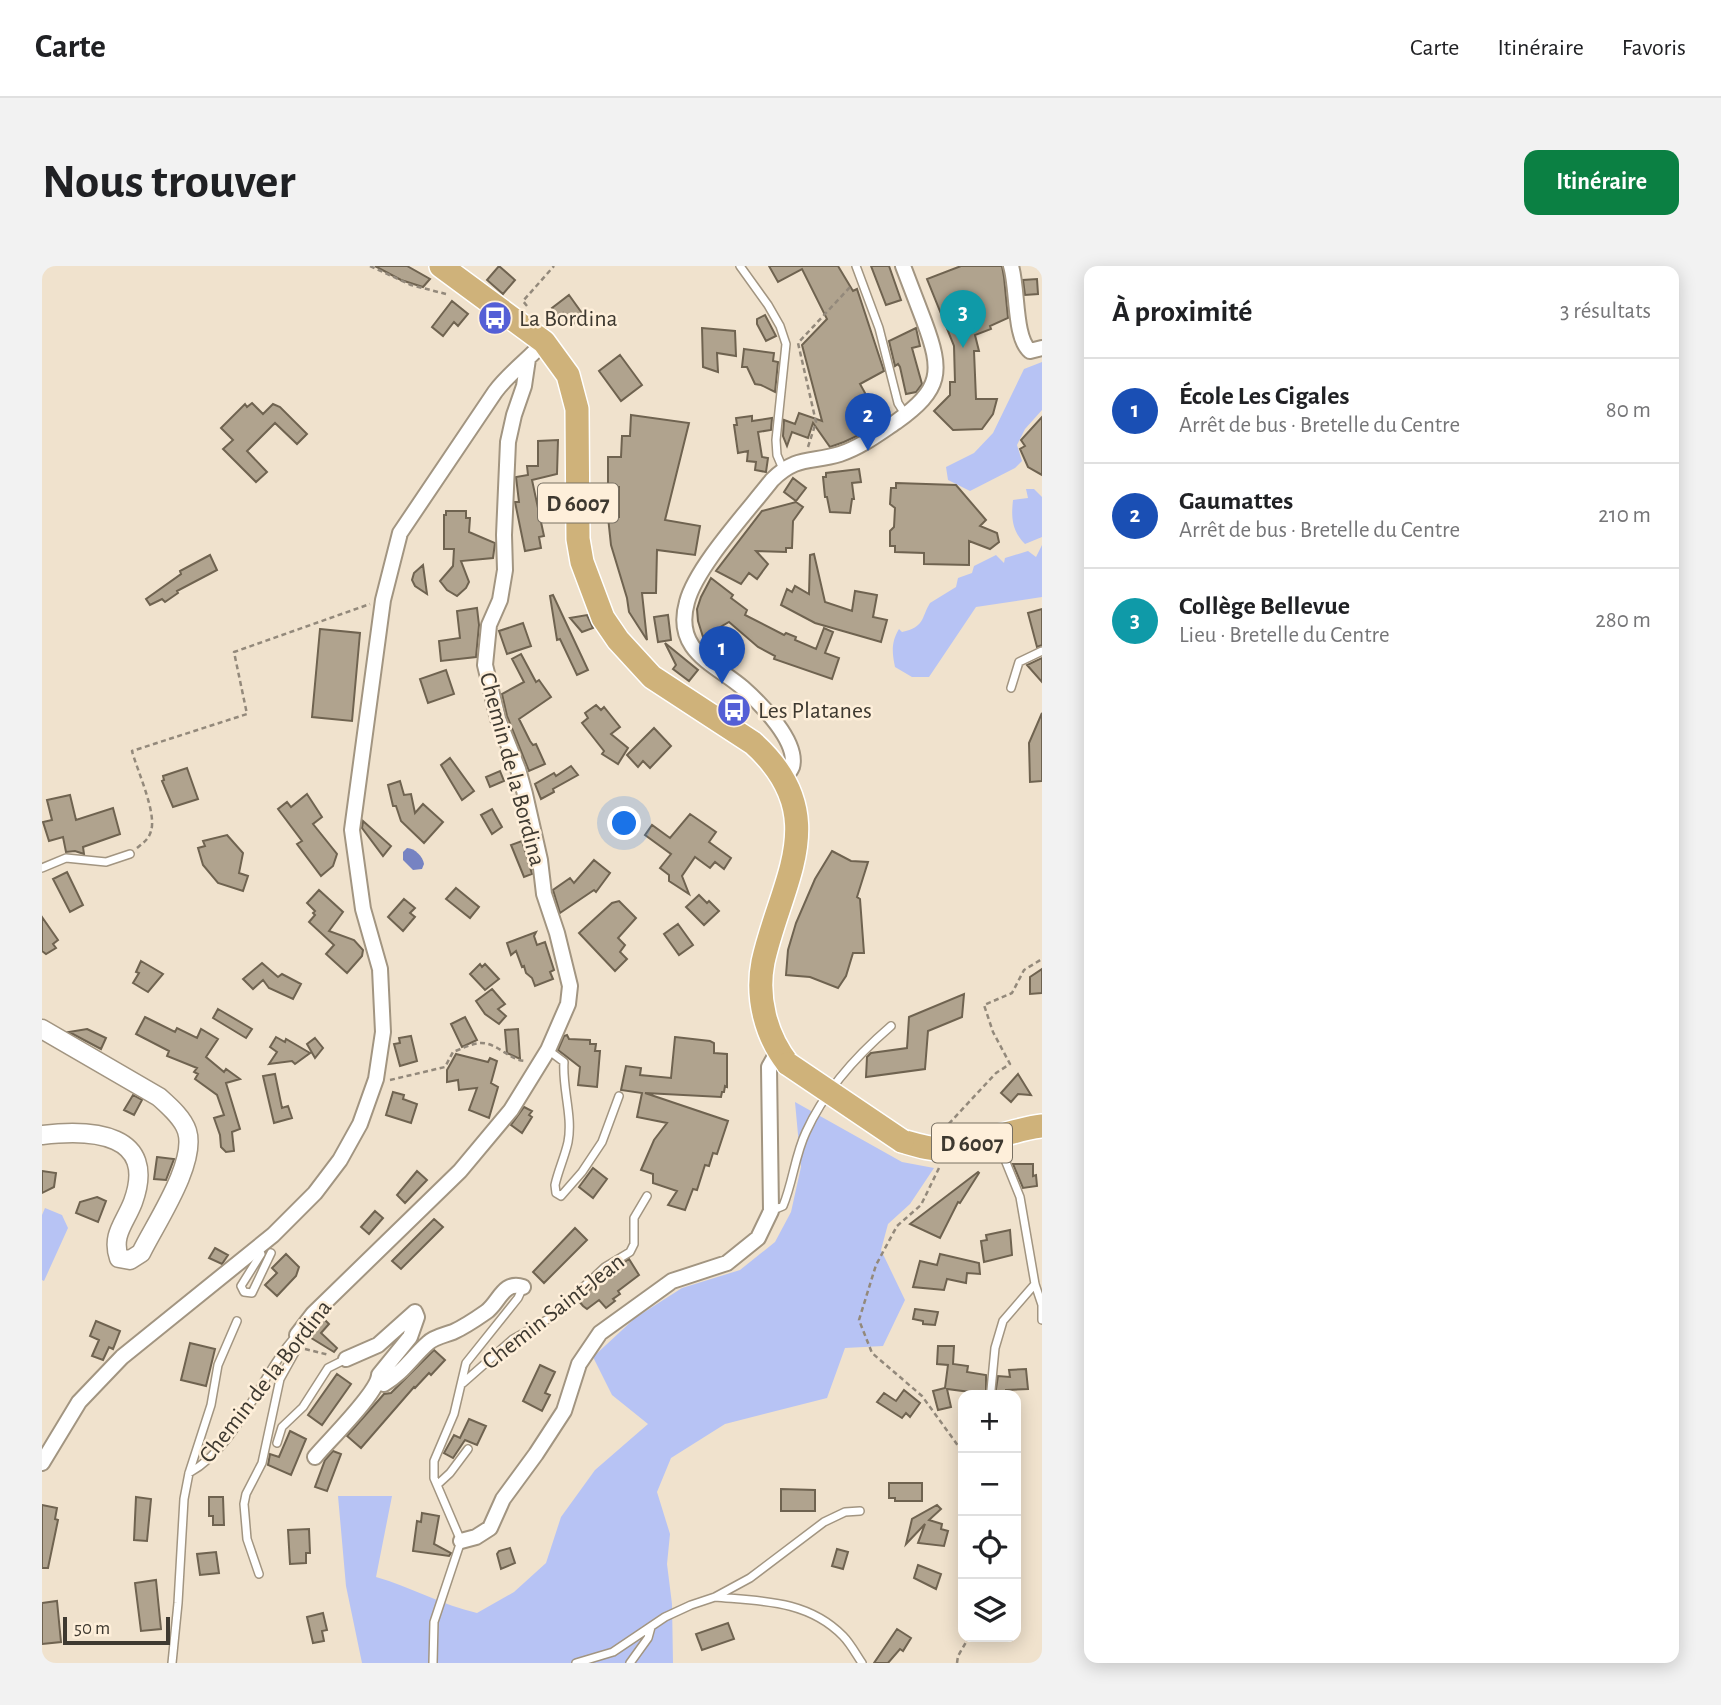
<!DOCTYPE html>
<html lang="fr">
<meta charset="utf-8">
<style>
body{margin:0;font-family:"Alegreya Sans",sans-serif;background:#f2f2f2;color:#202124}
.controls{position:absolute;right:21px;bottom:21px;display:grid;overflow:hidden;border-radius:14px;box-shadow:0 4px 18px #0003}
.controls button{width:63px;height:63px;display:grid;place-items:center;padding:0;border:0;border-bottom:2px solid #e0e0e0;background:#fff;color:#202124;font:35px sans-serif}
.scale{position:absolute;left:21px;bottom:18px;width:107px;box-sizing:border-box;padding-left:7px;border:4px solid #3e3930;border-top:0;font-size:19px;line-height:24px;white-space:nowrap;color:#3e3930;-webkit-text-stroke:5px #feefda;paint-order:stroke}
.you{position:absolute;left:583px;top:558px;width:24px;height:24px;margin:-18px;border:5px solid #fff;border-radius:50%;background:#1a73e8;box-shadow:0 0 0 10px #1a73e833}
.badge{display:grid;place-items:center;width:46px;height:46px;border-radius:50%;background:#0b8043;color:#fff;font-size:23px;font-weight:700}
.pin{position:absolute;translate:-50% -58px;filter:drop-shadow(0 2px 4px #0008)}
.pin::after{content:'';position:absolute;top:37px;width:24px;height:21px;background:inherit;clip-path:polygon(0 0,100% 0,50% 100%)}
.list{margin:0;padding:0;list-style:none}
h2{display:flex;justify-content:space-between;align-items:center;height:91px;margin:0;padding:0 28px;font-size:30px}
h2 small{font-size:23px;font-weight:400;color:#757577}
.list li{display:grid;grid-template-columns:46px 1fr auto;gap:21px;align-items:center;box-sizing:border-box;height:105px;padding:0 28px;border-top:2px solid #e0e0e0}
.list b{display:block;font-size:26px;white-space:nowrap}
.list p{margin:0;font-size:23px;white-space:nowrap;color:#757577}
.list em{font-size:23px;font-style:normal;color:#757577}
.icon{flex:none;width:38px;height:38px;fill:none;stroke:currentColor;stroke-width:2;stroke-linecap:round;stroke-linejoin:round}
.map{position:relative;flex:none;width:1000px;height:1397px;overflow:hidden;border-radius:14px}
header{display:flex;align-items:center;gap:42px;box-sizing:border-box;height:98px;padding:0 35px;background:#fff;border-bottom:2px solid #e0e0e0}
header strong{font-size:33px}
nav{display:flex;gap:38px;margin-inline-start:auto;font-size:24px}
.intro{display:flex;align-items:center;justify-content:space-between;box-sizing:border-box;height:168px;padding:0 42px}
h1{margin:0;font-size:49px}
.button{padding:18px 32px;border-radius:14px;background:#0b8043;color:#fff;font-size:24px;font-weight:700}
main{display:flex;gap:42px;padding:0 42px}
aside{flex:1;background:#fff;border-radius:14px;box-shadow:0 4px 18px #0003}
.map>svg:first-child{display:block}
.green{fill:#b7c3f4}
.water{fill:#7683c2}
.building{fill:#b0a38e;stroke:#6f6350;stroke-width:2}
.lines{fill:none;stroke-linecap:round;stroke-linejoin:round}
.service-casing{stroke:#a29581;stroke-width:10}
.minor-casing{stroke:#a29581;stroke-width:18}
.tertiary-casing{stroke:#a29581;stroke-width:21}
.primary-casing{stroke:#fff;stroke-width:26}
.path{stroke:#93897b;stroke-width:2.5;stroke-dasharray:5 3.5;stroke-linecap:butt}
.service{stroke:#fff;stroke-width:7}
.minor{stroke:#fff;stroke-width:14}
.tertiary{stroke:#fff;stroke-width:18}
.primary{stroke:#cfb27a;stroke-width:23}
.primary-bridge-casing{stroke:#fff;stroke-width:26;stroke-linecap:butt}
.primary-bridge{stroke:#cfb27a;stroke-width:23}
.labels{text-anchor:middle;stroke-width:5;stroke-linejoin:round;paint-order:stroke}
.shield{fill:#feefda;stroke:#787063;stroke-width:2}
.shield-label{font-size:23px;font-weight:bold;fill:#3e3930}
.poi-label{font-size:24px;fill:#3e3930;stroke:#feefda;text-anchor:start}
.street-label{font-size:24px;fill:#3e3930;stroke:#feefda}
</style>
<header>
<strong>Carte</strong>
<nav><a>Carte</a><a>Itinéraire</a><a>Favoris</a></nav>
</header>
<div class="intro"><h1>Nous trouver</h1><a class="button">Itinéraire</a></div>
<main>
<div class="map">
<svg width="1000" height="1397" viewBox="0 0 1000 1397">
<rect width="100%" height="100%" fill="#f0e2cd"/>
<path class="green" d="M1000 96V144L983 163 975 179 980 195 973 202 928 225 906 214 904 201 932 187 951 167 982 103Z
M984 223H992L1000 231V271L983 278C970 265 969 252 971 234L986 232Z
M1000 279V331L934 341 887 411H870L853 401C850 387 849 376 857 363L860 366C883 361 879 352 888 337L914 321 916 312 930 307 932 300 954 289 962 297 963 292 986 285 994 291Z
M753 836 860 896 892 902 868 938 846 958 839 984 863 1034 841 1080 803 1082 785 1132 683 1158 629 1192 615 1226 628 1268 625 1298 630 1338 631 1397H320L304 1320 296 1230H350L334 1311C369 1321 400 1339 435 1347L472 1326 504 1297 519 1251 553 1204 606 1158 570 1129 551 1091 593 1052 640 1022 698 1004 733 976 749 946 759 901Z
M3 942 20 949 26 962 2 1015 0 1014V949Z"/>
<path class="water" d="M365 582C373 582 381 591 382 598L380 603 371 604 361 594V586Z"/>
<path class="building" d="M333 0H365L388 13 381 21 359 14Z
M457 0 473 14 461 28 445 14Z
M727 0H796L811 25 815 23 842 105 818 118 833 145 825 149 827 152 813 160 817 169 802 176 788 181 771 157 766 172 750 166 745 180 741 170 742 154 753 158 757 147 780 155 760 79 785 53 760 3 736 16Z
M829 0H847L859 34 844 39Z
M919 0H960L962 11 966 52 948 60 949 63 933 69 937 85H932L934 133H955L951 148 940 163 911 164 892 145 908 129V116H913L912 80 885 13Z
M995 13 996 28 983 29 981 14Z
M527 29 542 50 530 59 521 47 516 51 510 42Z
M410 35 426 48 416 60 412 56 401 70 390 61Z
M723 49 734 70 724 75 715 58V53Z
M660 62 693 65 694 90 675 87 676 106 661 101Z
M874 62 878 80 870 82 880 118 874 126 864 128 858 101 856 98 853 100 847 75Z
M702 83 732 87 731 95 736 96 733 126 719 119 713 118 705 101H700Z
M578 89 600 119 579 135 557 105Z
M210 137 221 148 231 138 238 141 265 168 255 178 233 157 205 185 225 206 214 216 181 183 191 174 179 162 203 138 205 141Z
M589 149 647 157 623 254 658 260 653 289 615 284 614 327H600L605 374 587 346 585 332 569 279 566 251H577V221H566V191H579L580 170H588Z
M710 150V155L730 152 729 164 716 166 720 191 726 192 724 206 713 204 714 196 705 195 706 185 696 187 692 159H695L694 152Z
M1000 151V209L986 201 978 183 983 180 979 174Z
M516 174 515 208 490 214 502 270 497 271 499 282 483 285 473 236H477L474 211 486 209 485 200H496V175Z
M817 203 819 216 810 217 812 233H810L808 247 788 246 785 231H783L781 211H784V207Z
M751 212 764 222 754 235 742 226Z
M854 217 914 219 944 254 938 260 955 267 957 276 948 283 927 275V299L882 298V287L853 286V280H848V265L852 261 853 242 848 238 849 222H854Z
M754 236 761 241 751 255 750 282H744V286L714 285 726 298 715 313 707 307 699 318 674 305 720 245Z
M404 245H424V252H428L427 266 453 277 451 292 419 295 427 316 424 322 415 330 405 324 398 315 411 300 412 283H402V249H404Z
M772 288 783 336 810 345 813 325 835 329 831 351 845 354 839 376 773 357 739 339 745 323 750 326 753 320 767 328 768 289Z
M168 289 175 304 135 325 136 327 123 336 120 333 108 339 104 333 139 308 138 305Z
M381 299 385 328 373 320 370 314 372 307Z
M669 312 691 329 689 332 705 344 703 349 742 369 744 367 754 371 753 374 774 383 782 362 791 366 783 387 797 392 790 413 732 393 733 390 716 381 687 356 661 371 656 355 655 343 659 331Z
M511 329 546 404 535 409 518 373 515 374 508 330Z
M435 342 437 359 434 391 399 395 397 375 418 372 415 345Z
M1000 343V379L995 381 986 347Z
M545 349 551 362 540 366 528 352Z
M626 349 629 374 616 376 612 351Z
M481 357 489 380 465 388 457 365Z
M278 363 318 367 310 455 270 451Z
M623 377 656 404 647 415 631 403 634 399Z
M479 388 494 416 497 414 509 431 477 453 488 475 491 479 494 478 503 498 487 505 465 450 460 428 482 416 470 393Z
M1000 392V416L985 399Z
M404 404 412 428 386 437 378 413Z
M554 439 559 444 562 441 578 461 569 468 586 482 576 498 560 488 562 485 540 457 546 452 543 447Z
M1000 447V515L988 516 987 477Z
M612 462 629 480 608 502 601 495 596 501 585 489Z
M408 492 432 525 420 534 399 499Z
M529 500 536 509 511 523 512 526 499 533 493 518 512 507 514 510Z
M145 502 156 533 131 541 120 515 122 514 121 510Z
M458 505 462 515 448 521 444 511Z
M358 515 362 529 369 528 373 547 381 538 401 556 382 577 359 555 354 540H351L346 519Z
M265 528 280 551 271 558 295 588 291 600 279 610 255 578 260 575 236 543 245 536 249 541Z
M28 529 34 554 71 542 78 568 41 581 42 588 33 585 24 586 21 571 7 575 1 556 10 554 5 534Z
M450 543 460 561 450 568 439 549Z
M648 548 674 566 667 576 689 592 682 603 673 596 668 602 653 591 640 610 647 628 627 615V609L618 602 629 588 603 569 610 559 628 572Z
M321 555 349 580 341 590 320 562Z
M185 569 201 587 197 607 206 610 201 625 176 617 161 599 156 582 163 580 161 575Z
M480 575 490 608 482 611 469 579Z
M790 585 809 595 826 596 815 631 818 633 822 687H811L804 710 796 722 768 711 744 709 746 684 754 657 773 613Z
M552 594 568 607 554 626 552 624 518 647 511 624 528 612 532 617Z
M25 606 41 639 28 646 11 613Z
M414 622 437 641 428 652 404 633Z
M277 624 301 646 287 665 312 674 321 684 320 690 305 707 284 688 292 679 267 656 273 649 271 647 273 645 265 637Z
M657 629 665 637 667 635 677 645 662 659 644 641Z
M362 633 373 642 368 647 373 651 361 665 346 651Z
M577 635 594 652 576 672 583 679 578 686 585 693 573 705 537 667 570 637Z
M0 651 16 674 11 678 14 682 4 688 0 685Z
M636 658 651 679 637 689 622 668Z
M494 666 492 670 495 679 503 676 512 704 508 706 511 713 493 720 490 712 484 707 482 700 480 701 474 685 469 689 465 677Z
M99 695 121 708 106 726 91 717 97 707 94 706Z
M220 697 236 711 240 708 259 718 251 733 227 722 221 714 211 723 201 713Z
M438 698 440 701 443 698 457 713 443 724 428 708Z
M1000 703V727L988 728V711Z
M450 723 463 738 456 743 464 750 457 758 443 748 434 735Z
M922 728 920 751 886 765 883 803 824 811 825 791 829 787 865 782 867 751Z
M176 743 210 763 204 772 171 752Z
M103 751 133 766 135 762 155 772 159 763 176 773 164 791 182 806 184 803 198 813 184 817 198 863 190 866 192 885 184 886 179 881 178 869 172 852 182 849 175 829 153 813 156 808 152 806 155 802 125 790 127 785 94 768Z
M423 751 435 774 420 781 409 758Z
M45 763 64 772 59 783 27 766Z
M476 763 478 793 465 787 463 764Z
M525 769 527 773 548 774V778H554L553 785H558L555 821 536 819 538 801 516 784 522 770Z
M369 770 375 795 358 800 352 778 358 777 357 772Z
M234 771 243 776 244 773 268 787 253 798 250 795 227 798 235 786 228 781Z
M633 771 668 775 672 777V787L685 788V821L683 820 682 826H680L679 831 603 827 686 855 675 888 671 887 667 900 663 899 655 924 651 923 643 944 626 939 635 925 611 917V908L599 904 612 874 625 857 595 851 600 827 579 824 584 800 599 802 598 809 629 812Z
M273 772 281 782 273 792 265 778Z
M414 788 446 796 448 792 455 795 449 817 456 821 447 852 427 844 435 822 417 824 416 814 405 816V804Z
M233 808 240 842 246 840 250 852 232 857 221 810Z
M976 808 989 829 976 828 969 836 959 827Z
M351 826 362 829 361 833 375 838 369 857 344 849Z
M91 829 100 834 92 849 82 844Z
M482 841 490 845 487 849 490 851 480 867 469 859Z
M115 891 132 893 124 914 112 913Z
M971 898H991V910L994 909 995 920 981 922Z
M551 902 565 913 551 932 537 921Z
M0 905 14 907 12 921 0 927Z
M375 905 385 914 363 937 355 929Z
M936 906 937 907 918 937 916 936 898 972 868 958Z
M55 931 64 935 56 956 34 947 38 936Z
M333 945 341 952 327 968 319 961Z
M392 953 401 961 359 1003 350 995Z
M533 962 545 974 502 1017 491 1006Z
M968 964 970 989 942 996 939 975 945 974 944 969Z
M173 982 186 989 180 998 167 992Z
M244 988 257 1001 254 1010 235 1030 223 1019 235 1007 230 1002Z
M898 988 937 997 938 1008 925 1007 924 1017 905 1013 902 1024 871 1021 878 995 895 999Z
M587 993 597 1009 576 1025 578 1028 571 1033 573 1035 564 1042 557 1034 545 1043 541 1040 536 1034 567 1006Z
M873 1043 896 1046 893 1059 881 1058V1055L871 1053Z
M281 1052 287 1058 279 1067 295 1082 292 1086 266 1070Z
M54 1055 78 1065 71 1083 67 1081 61 1094 50 1090 57 1074 48 1070Z
M148 1077 173 1083 164 1120 139 1114Z
M896 1080H912L911 1098 926 1100 925 1106 944 1109V1128L905 1123 909 1141 896 1144 891 1125 903 1122 906 1099 895 1098Z
M392 1084 403 1094 389 1109 387 1107 373 1122 372 1121 319 1182 305 1170 342 1128 349 1127Z
M498 1099 513 1106 503 1127 508 1129 500 1145 481 1135Z
M984 1103 986 1123 964 1124V1129H953L956 1110 968 1111 967 1104Z
M295 1108 309 1118 280 1159 266 1149Z
M862 1124 878 1137 868 1151 864 1147 860 1152 835 1136 842 1127 854 1135Z
M427 1153 444 1160 435 1179 423 1174 411 1192 402 1187 412 1169 418 1172Z
M248 1165 264 1173 249 1209 226 1199 228 1188 237 1191Z
M291 1185 299 1188 285 1225 273 1221 283 1194Z
M847 1217H880V1235H853V1232H847Z
M739 1223 773 1224V1245H739Z
M94 1231 109 1233 105 1275 92 1274Z
M167 1231H181L182 1259H171V1250H167Z
M0 1239 15 1242 13 1253 16 1254 6 1302H0Z
M895 1239 899 1243 887 1254 900 1258 899 1263 906 1265 902 1280 876 1277 883 1258 864 1278 870 1253Z
M380 1247 397 1250 392 1278 409 1287 407 1290 371 1285 375 1255 379 1256Z
M267 1263 268 1287H264V1297L248 1298 246 1264Z
M468 1282 473 1297 459 1303 455 1288 457 1285Z
M795 1283 806 1286 801 1303 790 1300Z
M174 1286 177 1307 158 1309 155 1288Z
M876 1299 899 1308 894 1323 872 1312Z
M114 1314 119 1363 99 1365 93 1317Z
M15 1335 19 1376 0 1378V1337Z
M281 1347 285 1364 280 1365 282 1375 271 1377 265 1351Z
M686 1357 692 1373 660 1384 654 1368Z
M855 1363 869 1372 861 1385 858 1383 846 1397H832Z"/>
<g class="lines">
<g class="service-casing">
<path id="service" d="M698 0 726 39 738 60 744 78 734 174 735 189 741 203
M814 0 837 62 856 137 863 148
M969 422 977 396 1000 385
M0 602 24 592 64 596 88 588
M506 784 522 796C520 822 531 850 526 876 523 890 516 905 513 919L514 927 519 930 540 906 560 876 577 830
M957 872 959 884 978 931 993 1018 1000 1039V1054
M729 945 741 940C751 916 753 889 764 866 783 824 814 790 849 760
M216 982 219 988 199 1020 202 1026 210 1027 229 987
M421 1117 471 1073 508 1052 563 1001 588 986 592 978V952L605 930
M949 1124 953 1082 961 1055 993 1018
M235 1177 240 1161 261 1141 286 1102 304 1093
M147 1207C197 1179 217 1110 255 1069
M395 1219 408 1207 426 1183
M217 1308 205 1273 202 1238 204 1228 220 1197 238 1113 253 1086 255 1069
M673 1331C719 1335 766 1334 801 1370 808 1377 814 1388 820 1397
M130 1397 136 1337 142 1233 147 1207 169 1139 176 1099 195 1055
M391 1397 392 1356 419 1275 392 1212V1195L412 1148 424 1097 476 1032 481 1021
M534 1397 571 1386 623 1351 649 1339 673 1331 708 1312 782 1256 803 1246 818 1245
M588 1397 606 1372 609 1361"/>
</g>
<g class="minor-casing">
<path id="minor" d="M969 0C976 23 972 72 988 85L1000 82
M741 514C744 510 748 506 750 501 757 476 719 438 701 422 673 398 631 385 645 336 654 301 706 245 730 214 755 189 769 197 798 188 819 181 836 168 854 156 900 123 901 106 882 55 875 37 868 18 861 0
M255 1069 271 1048 418 905 469 844 506 784 526 738 528 720 515 667 502 628 498 594 483 528 476 503 456 453 443 399 447 359 458 334 463 304 462 269 466 176 472 149 482 120 486 93
M337 1116 342 1118C361 1107 370 1091 386 1077 392 1071 403 1069 411 1066 422 1061 434 1053 444 1046 457 1037 461 1014 481 1021
M273 1191C287 1174 336 1127 337 1109L368 1071 375 1051 373 1046 336 1079 304 1093
M0 1197 37 1136 80 1091 231 969 273 927 298 894 318 858 334 813 341 766 338 703 321 643 310 564 341 334 358 267 453 126C467 107 486 94 502 76
M419 1275 434 1271 448 1262 461 1233 494 1188 522 1145 537 1098 558 1067 630 1015 685 997 716 972 729 945 727 801 736 785"/>
</g>
<g class="tertiary-casing">
<path id="tertiary" d="M0 763 117 831C127 840 141 852 145 865 155 897 113 958 99 987L88 994 77 992C69 969 83 957 91 936 116 867 50 863 0 869"/>
</g>
<g class="primary-casing">
<path id="primary" d="M399 0 502 76 526 109 535 143 536 273 540 296 561 352 576 374 610 411 711 477C792 550 739 614 721 696 714 732 724 770 746 798
M860 875C874 879 889 884 903 883 936 879 967 864 1000 860"/>
</g>
<path class="path" d="M328 0 369 19 404 28
M485 40 481 35 512 0
M766 181 774 156 756 77 809 20
M95 582C101 577 107 573 109 565 115 547 95 504 90 485L205 448 192 386 328 338
M348 814 403 801 411 786C419 783 431 777 439 777 456 777 467 794 483 795
M901 864 954 807 968 798 951 766 942 739 970 727 982 704 1000 693
M897 902 879 939 855 960 834 999 817 1054 830 1087 880 1130 917 1181 921 1194
M263 1083 287 1089
M915 1397 916 1390 927 1371"/>
<use href="#service" class="service"/>
<use href="#minor" class="minor"/>
<use href="#tertiary" class="tertiary"/>
<use href="#primary" class="primary"/>
<g class="primary-bridge-casing">
<path id="primary-bridge" d="M746 798 860 875"/>
</g>
<use href="#primary-bridge" class="primary-bridge"/>
</g>
<defs>
<g id="bus-disc" transform="scale(1.75)"><circle r="9.5" fill="#545fd6" stroke="#feefda"/><path d="M-5-6H5V4H4V6H2V4H-2V6H-4V4H-5ZM-3.5-4V0h7V-4ZM-3.5 1.2v1.5H-2V1.2ZM2 1.2v1.5H3.5V1.2Z" fill="#fff"/></g>
</defs>
<g fill-rule="evenodd">
<use href="#bus-disc" x="453" y="52"/>
<use href="#bus-disc" x="692" y="444"/>
</g>
<g class="labels">
<g class="shield">
<rect x="496" y="217.5" width="80" height="39" rx="5"/>
<rect x="890" y="857.5" width="80" height="39" rx="5"/>
</g>
<g class="shield-label">
<text x="536" y="245">D 6007</text>
<text x="930" y="885">D 6007</text>
</g>
<g class="poi-label">
<text x="477" y="60">La Bordina</text>
<text x="716" y="452">Les Platanes</text>
</g>
<g class="street-label">
<text transform="translate(471 503) rotate(75)" y="8">Chemin de la Bordina</text>
<text transform="translate(511 1045) rotate(-38)" y="8">Chemin Saint-Jean</text>
<text transform="translate(223 1115) rotate(-52)" y="8">Chemin de la Bordina</text>
</g>
</g>
</svg>
<div class="controls">
<button>+</button>
<button>−</button>
<button><svg class="icon" aria-label="locate" viewBox="0 0 24 24"><circle cx="12" cy="12" r="6"/><path d="M12 2v4M12 18v4M2 12h4M18 12h4"/></svg></button>
<button><svg class="icon" aria-label="layers" viewBox="0 0 24 24"><path d="M12 4l9 5-9 5-9-5zM3 14l9 5 9-5"/></svg></button>
</div>
<div class="scale">50 m</div>
<div class="you"></div>
<div class="pin badge" style="left:680px;top:418px;background:#1a4fb4">1</div>
<div class="pin badge" style="left:826px;top:185px;background:#1a4fb4">2</div>
<div class="pin badge" style="left:921px;top:82px;background:#0f9aa8">3</div>
</div>
<aside>
<h2>À proximité<small>3 résultats</small></h2>
<ul class="list">
<li><span class="badge" style="background:#1a4fb4">1</span><div><b>École Les Cigales</b><p>Arrêt de bus · Bretelle du Centre</p></div><em>80 m</em></li>
<li><span class="badge" style="background:#1a4fb4">2</span><div><b>Gaumattes</b><p>Arrêt de bus · Bretelle du Centre</p></div><em>210 m</em></li>
<li><span class="badge" style="background:#0f9aa8">3</span><div><b>Collège Bellevue</b><p>Lieu · Bretelle du Centre</p></div><em>280 m</em></li>
</ul>
</aside>
</main>
